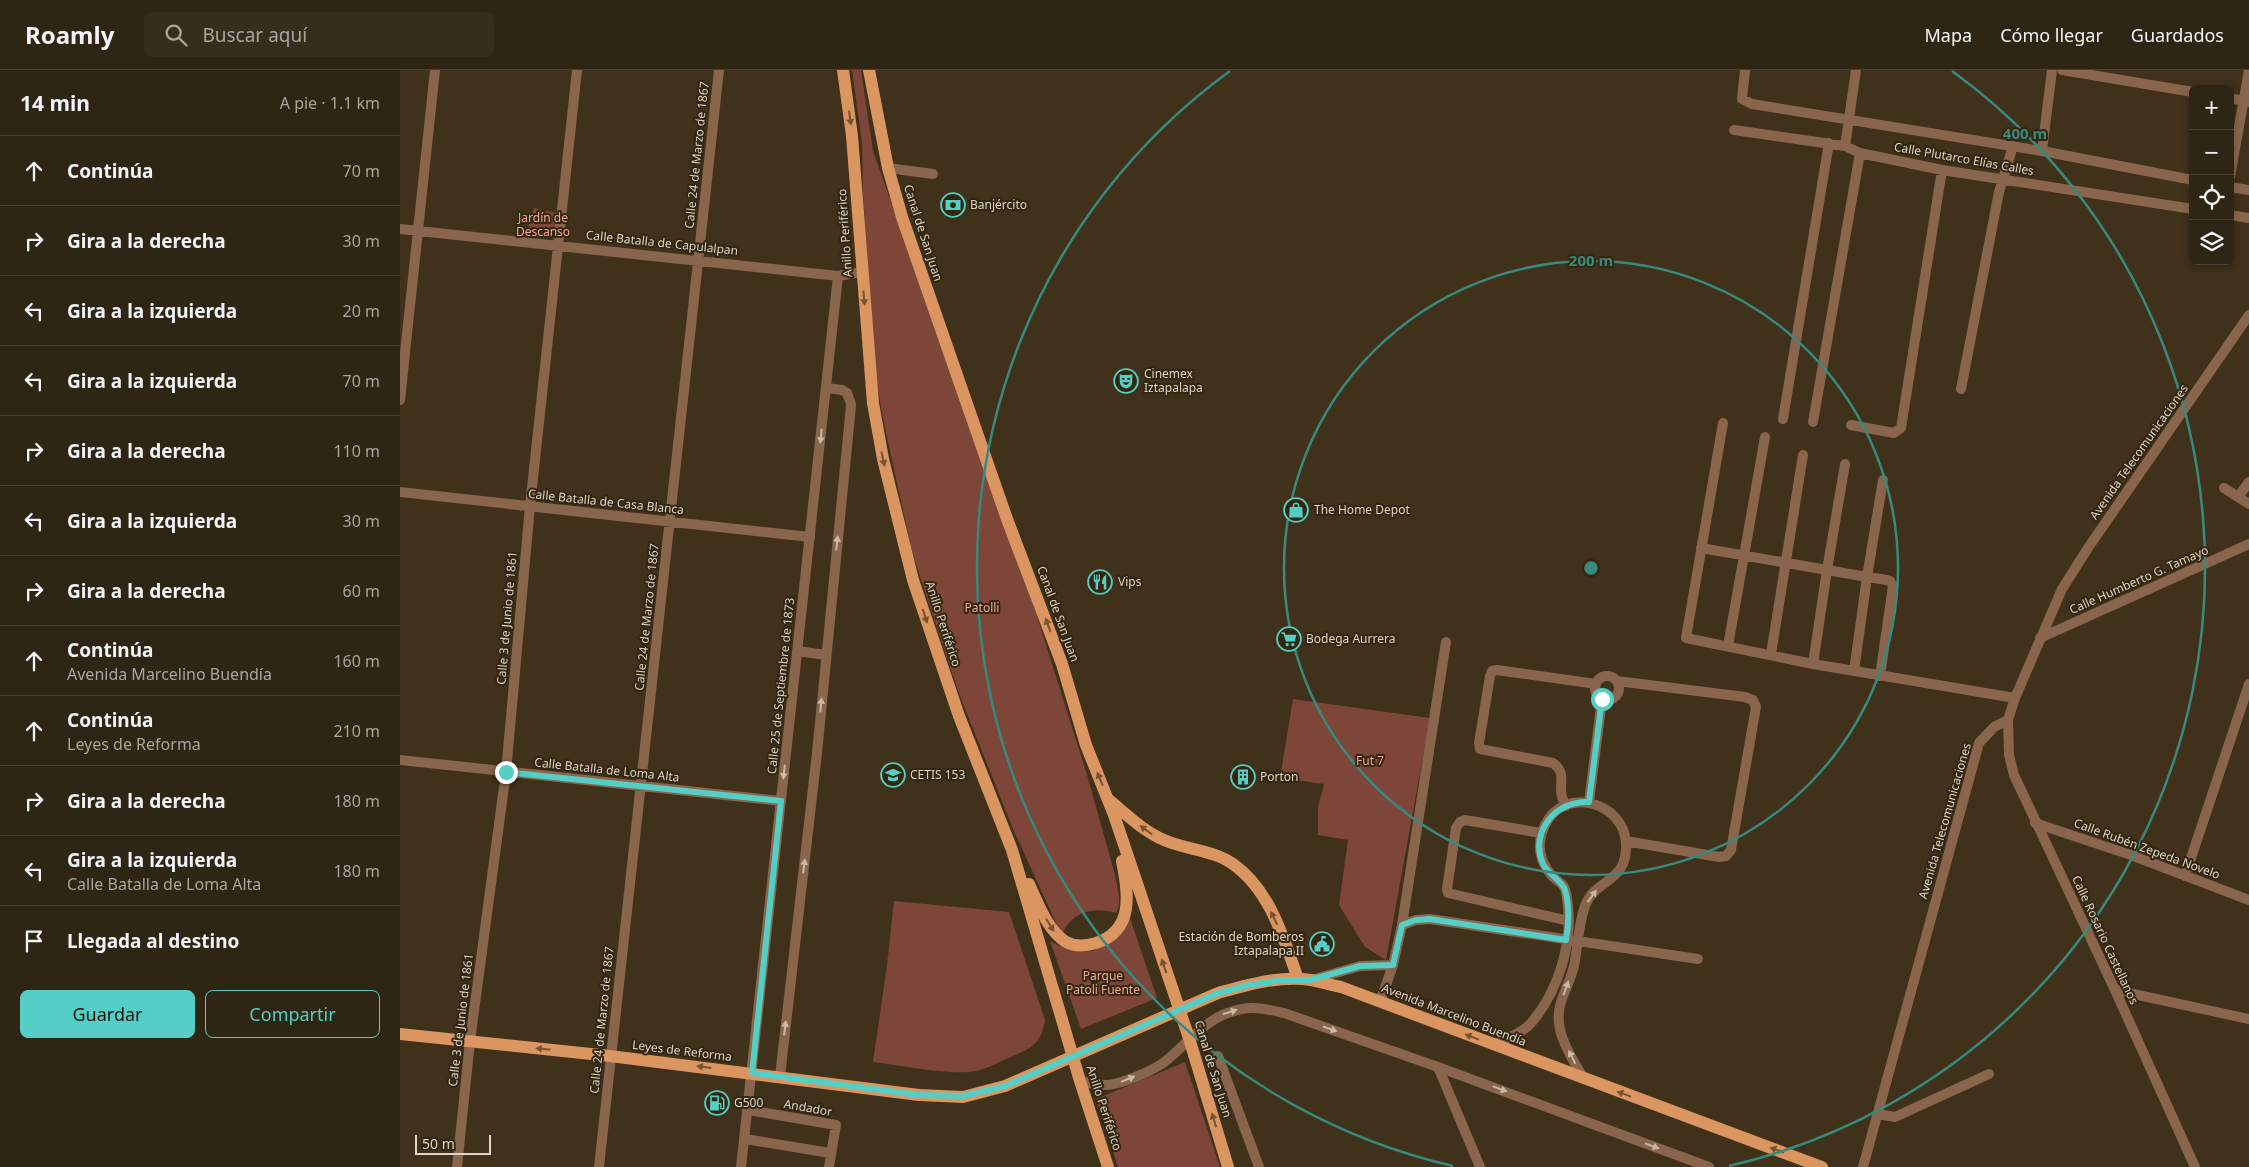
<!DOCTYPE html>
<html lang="es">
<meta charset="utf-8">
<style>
body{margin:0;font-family:"Noto Sans",sans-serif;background:#372d1d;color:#f1f3f6}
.controls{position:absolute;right:15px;top:15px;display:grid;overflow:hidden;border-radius:8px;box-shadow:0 2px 8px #0003}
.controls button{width:45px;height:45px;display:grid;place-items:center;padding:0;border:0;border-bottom:1px solid #4a4234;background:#2f2514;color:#f1f3f6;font:25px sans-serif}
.scale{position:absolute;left:15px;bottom:12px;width:76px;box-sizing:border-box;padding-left:5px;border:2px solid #ded5c8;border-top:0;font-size:14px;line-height:18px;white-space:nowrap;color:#ded5c8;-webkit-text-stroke:4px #342710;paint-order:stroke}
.stop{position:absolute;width:15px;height:15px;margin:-11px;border:4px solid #55cec6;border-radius:50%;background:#fff}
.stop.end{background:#55cec6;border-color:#fff;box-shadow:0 1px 5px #0008}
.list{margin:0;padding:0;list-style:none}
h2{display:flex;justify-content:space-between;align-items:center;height:65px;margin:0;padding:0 20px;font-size:21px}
h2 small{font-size:16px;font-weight:400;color:#a7a5a0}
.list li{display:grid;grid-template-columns:32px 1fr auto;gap:15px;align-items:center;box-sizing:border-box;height:70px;padding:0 20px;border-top:1px solid #4a4234}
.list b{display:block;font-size:19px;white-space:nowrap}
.list p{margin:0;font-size:16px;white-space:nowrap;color:#a7a5a0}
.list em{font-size:16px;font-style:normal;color:#a7a5a0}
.actions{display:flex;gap:10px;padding:15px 20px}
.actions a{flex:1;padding:11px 0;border:1px solid #55cec6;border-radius:8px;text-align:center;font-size:18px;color:#55cec6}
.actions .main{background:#55cec6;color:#111}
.icon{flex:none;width:28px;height:28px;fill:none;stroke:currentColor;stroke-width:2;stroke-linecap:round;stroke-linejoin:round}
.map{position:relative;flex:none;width:1849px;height:1097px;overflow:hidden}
header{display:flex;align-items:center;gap:30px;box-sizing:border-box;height:70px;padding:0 25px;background:#2f2514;border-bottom:1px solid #4a4234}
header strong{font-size:24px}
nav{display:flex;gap:28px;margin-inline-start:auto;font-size:18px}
.search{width:350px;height:45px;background:#372d1d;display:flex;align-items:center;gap:12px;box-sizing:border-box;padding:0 18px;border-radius:8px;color:#a7a5a0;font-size:19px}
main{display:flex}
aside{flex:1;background:#2f2514}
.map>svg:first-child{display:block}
.green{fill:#7d4639}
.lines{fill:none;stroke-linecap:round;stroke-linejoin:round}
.minor{stroke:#88654c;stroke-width:10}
.tertiary{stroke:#88654c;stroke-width:10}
.primary{stroke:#db9560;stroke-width:12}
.oneway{fill:#775330}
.oneway2{fill:#c8b9a9}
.route{stroke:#55cec6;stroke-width:6}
.ring{fill:none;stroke:#388980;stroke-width:2.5}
.labels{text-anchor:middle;stroke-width:4;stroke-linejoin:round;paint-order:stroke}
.street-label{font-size:12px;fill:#ded5c8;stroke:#342710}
.poi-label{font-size:12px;fill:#ded5c8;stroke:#342710;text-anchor:start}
.park-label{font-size:12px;fill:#f5a895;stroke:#342710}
.centre{fill:#388980;stroke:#342710;stroke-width:2.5}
.ring-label{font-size:15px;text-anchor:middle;font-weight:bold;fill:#388980;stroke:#342710;stroke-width:4;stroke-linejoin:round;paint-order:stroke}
</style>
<header>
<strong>Roamly</strong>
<div class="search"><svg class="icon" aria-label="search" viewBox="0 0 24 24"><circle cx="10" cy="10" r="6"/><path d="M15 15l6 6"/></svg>Buscar aquí</div>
<nav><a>Mapa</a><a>Cómo llegar</a><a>Guardados</a></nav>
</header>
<main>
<aside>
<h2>14 min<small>A pie · 1.1 km</small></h2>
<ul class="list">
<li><svg class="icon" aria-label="ahead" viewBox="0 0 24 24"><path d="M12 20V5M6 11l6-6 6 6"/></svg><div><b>Continúa</b></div><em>70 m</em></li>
<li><svg class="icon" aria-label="right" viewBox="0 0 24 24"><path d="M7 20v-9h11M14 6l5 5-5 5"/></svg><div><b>Gira a la derecha</b></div><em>30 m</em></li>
<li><svg class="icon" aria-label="left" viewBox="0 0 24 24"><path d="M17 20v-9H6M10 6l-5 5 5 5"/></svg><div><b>Gira a la izquierda</b></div><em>20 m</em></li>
<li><svg class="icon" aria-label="left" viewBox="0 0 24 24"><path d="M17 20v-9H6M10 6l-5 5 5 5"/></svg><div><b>Gira a la izquierda</b></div><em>70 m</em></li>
<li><svg class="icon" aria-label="right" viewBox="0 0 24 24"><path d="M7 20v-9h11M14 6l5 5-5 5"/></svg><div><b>Gira a la derecha</b></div><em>110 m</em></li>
<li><svg class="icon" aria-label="left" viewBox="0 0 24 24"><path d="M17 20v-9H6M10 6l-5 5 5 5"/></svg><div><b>Gira a la izquierda</b></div><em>30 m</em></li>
<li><svg class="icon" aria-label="right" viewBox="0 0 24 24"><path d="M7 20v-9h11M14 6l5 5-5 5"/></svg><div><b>Gira a la derecha</b></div><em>60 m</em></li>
<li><svg class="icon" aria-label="ahead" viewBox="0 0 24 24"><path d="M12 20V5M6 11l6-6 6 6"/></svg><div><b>Continúa</b><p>Avenida Marcelino Buendía</p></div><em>160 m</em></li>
<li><svg class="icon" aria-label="ahead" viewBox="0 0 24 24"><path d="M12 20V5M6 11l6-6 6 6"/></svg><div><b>Continúa</b><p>Leyes de Reforma</p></div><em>210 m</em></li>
<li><svg class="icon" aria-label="right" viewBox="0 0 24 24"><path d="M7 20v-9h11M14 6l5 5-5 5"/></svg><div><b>Gira a la derecha</b></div><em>180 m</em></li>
<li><svg class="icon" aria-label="left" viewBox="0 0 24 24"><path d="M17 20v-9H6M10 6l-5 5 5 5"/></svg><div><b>Gira a la izquierda</b><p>Calle Batalla de Loma Alta</p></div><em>180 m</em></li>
<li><svg class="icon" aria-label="arrive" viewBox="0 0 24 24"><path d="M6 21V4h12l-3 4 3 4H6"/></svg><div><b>Llegada al destino</b></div></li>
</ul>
<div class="actions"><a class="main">Guardar</a><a>Compartir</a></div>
</aside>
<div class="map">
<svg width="1849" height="1097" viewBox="0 0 1849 1097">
<rect width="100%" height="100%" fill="#3f311a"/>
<path class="green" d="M452 0H461L473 81 636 543 688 708 715 805 719 826V836L716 843C695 837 674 840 663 862L657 855 613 759 558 621 512 482 484 353 476 309 463 124 462 73Z
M134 138 160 144 153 168 125 167Z
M893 629 1030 648 986 890 965 877 939 835 948 770 918 765V737L924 714 880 708Z
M494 831 609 842 645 950C641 974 632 978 611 987 600 991 588 999 576 1001 551 1006 500 995 473 992L487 895Z
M730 848 757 928 681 959 650 871C686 891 708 882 730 848Z
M785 992 820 1097H718L696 1029Z"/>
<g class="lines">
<path class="minor" d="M1345 0 1342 29 1352 34 1642 81 1793 110
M1662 0 1793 22
M1830 28 1849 32
M1334 60 1445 76 1460 83 1542 100 1793 139
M1445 76 1456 0
M1642 81 1652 0
M488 98 533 104
M1830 107 1849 0
M1830 117 1849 120
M1830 145 1849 148
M0 159 438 206
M1561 319 1599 122 1613 76
M0 330 35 0
M1383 349 1429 73
M1413 352 1460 83
M1323 353 1286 568 1413 594 1427 500 1467 507 1454 601
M1451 355 1494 363 1501 358 1542 100
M1824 418 1849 434
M0 422 410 467
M1838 427 1849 412
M1301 478 1427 500 1445 394
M1640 568 1849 474
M1328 576 1365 367
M1371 584 1403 385
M1413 594 1615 628
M1480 606 1493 516 1490 511 1487 510 1467 507 1483 410
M1195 618a12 12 0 1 1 24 0a12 12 0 1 1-24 0Z
M1217 611 1345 627 1353 630 1356 637 1331 780 1326 786 1319 787 1226 771
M0 690 381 731
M1189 732 1202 629
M1166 736C1163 731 1161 725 1161 719 1161 708 1164 701 1153 693L1080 679 1079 673 1090 606 1092 601 1097 600 1196 614
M1635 753 1731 785 1849 830
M1141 763 1065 750 1060 752 1056 758 1047 819 1048 823 1169 851
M1785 806 1849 614
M1002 855 1016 850 1030 849 1298 889
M911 910 960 896 993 895
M1715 920 1849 949
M980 932 993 895 1002 855 1046 572
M1093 975C1106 969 1123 963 1132 952 1158 921 1172 876 1168 836 1167 830 1167 822 1164 817 1162 813 1156 810 1153 807 1139 792 1136 774 1145 755 1164 715 1224 732 1226 773 1228 814 1195 808 1185 836 1178 856 1178 876 1174 896 1171 908 1165 920 1161 932 1152 959 1170 985 1184 1009
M818 986 859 1097
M1038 997 1080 1097
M348 1040 436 1055 429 1097
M1477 1044 1495 1047 1589 1004
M345 1069 430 1083
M57 1097 70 971 106 702 130 436 177 0
M199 1097 319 0
M1463 1097 1579 673 1594 657 1608 650"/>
<path class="tertiary" d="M397 581 426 585
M380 1006 417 683 450 346 451 334 447 323 442 320 427 318
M680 1011C689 1013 698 1015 707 1015 722 1014 755 1000 767 990 792 969 808 945 842 939 856 936 870 940 884 943L1038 997 1309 1097
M341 1097 438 206 462 202
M1795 1097 1715 920 1614 705 1609 685 1608 650 1615 628 1662 519 1688 478 1849 245"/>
<path class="primary" d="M443 0 452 66 473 333 483 389 513 510 559 646 612 780 680 1011 708 1097
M469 0 488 98 502 147 607 449 662 594 686 675 714 745 789 968 828 1097
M709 730C726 744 743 761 764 770 787 780 813 780 833 794 870 820 884 869 898 909
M629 814C638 833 647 860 666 872 675 877 686 876 696 873 735 860 728 823 722 791
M0 964 210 986 519 1025 563 1027 605 1016 818 923C847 915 880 905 911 910 921 912 931 915 941 917L1422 1097"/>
</g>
<defs><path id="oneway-solid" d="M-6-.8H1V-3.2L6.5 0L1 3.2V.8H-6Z" transform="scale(1.25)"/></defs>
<g class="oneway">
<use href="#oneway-solid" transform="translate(450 48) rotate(82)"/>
<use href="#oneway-solid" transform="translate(464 228) rotate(85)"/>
<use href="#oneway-solid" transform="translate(483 389) rotate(78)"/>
<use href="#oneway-solid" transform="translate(525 546) rotate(72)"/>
<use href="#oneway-solid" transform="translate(648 555) rotate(-110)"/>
<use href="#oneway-solid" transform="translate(700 709) rotate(-112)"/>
<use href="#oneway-solid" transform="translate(746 760) rotate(-144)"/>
<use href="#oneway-solid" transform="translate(874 848) rotate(-115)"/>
<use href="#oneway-solid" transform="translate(650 855) rotate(58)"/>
<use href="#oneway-solid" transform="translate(764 896) rotate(-109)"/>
<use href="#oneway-solid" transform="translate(1072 967) rotate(-159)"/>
<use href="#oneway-solid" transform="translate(143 979) rotate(-174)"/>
<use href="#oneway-solid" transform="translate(304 997) rotate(-173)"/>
<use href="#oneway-solid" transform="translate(1224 1024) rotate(-160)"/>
<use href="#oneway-solid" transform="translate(814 1050) rotate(-107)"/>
<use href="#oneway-solid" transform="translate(1377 1080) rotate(-160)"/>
</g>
<g class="oneway2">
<use href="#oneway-solid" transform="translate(421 366) rotate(96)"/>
<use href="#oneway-solid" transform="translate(437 473) rotate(-84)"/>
<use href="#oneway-solid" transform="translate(421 635) rotate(-85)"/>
<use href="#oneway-solid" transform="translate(384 702) rotate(96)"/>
<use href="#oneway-solid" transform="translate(404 796) rotate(-83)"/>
<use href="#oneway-solid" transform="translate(1192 826) rotate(-54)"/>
<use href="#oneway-solid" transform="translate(1166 918) rotate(-70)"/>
<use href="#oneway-solid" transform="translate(830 942) rotate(-17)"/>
<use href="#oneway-solid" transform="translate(385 958) rotate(-83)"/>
<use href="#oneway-solid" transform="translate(930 959) rotate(19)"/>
<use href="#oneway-solid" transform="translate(1172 987) rotate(-117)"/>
<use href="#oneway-solid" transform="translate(728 1009) rotate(-22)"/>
<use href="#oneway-solid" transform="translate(1100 1019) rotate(20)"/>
<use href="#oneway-solid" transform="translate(1252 1076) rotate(20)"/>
</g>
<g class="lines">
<path class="route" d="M106 702 381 731 352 1003 519 1025 563 1026 605 1016 818 923 849 915 881 910H910L960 896 993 895 1002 855 1016 850 1030 849 1166 870C1169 853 1170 837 1165 820 1163 812 1148 804 1143 794 1129 762 1156 730 1189 732L1202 629"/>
</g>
<g class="ring">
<circle cx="1191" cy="498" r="307"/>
<path d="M1053 1096A614 614 0 0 1 830 1M1552 1A614 614 0 0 1 1329 1096"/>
</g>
<defs>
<g id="bank-ring" transform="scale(1.25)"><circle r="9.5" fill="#342710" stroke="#55cec6" stroke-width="1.5"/><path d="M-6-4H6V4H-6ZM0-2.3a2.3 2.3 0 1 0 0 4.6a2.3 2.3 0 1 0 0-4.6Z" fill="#55cec6"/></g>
<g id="theatre-ring" transform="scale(1.25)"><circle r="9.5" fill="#342710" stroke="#55cec6" stroke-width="1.5"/><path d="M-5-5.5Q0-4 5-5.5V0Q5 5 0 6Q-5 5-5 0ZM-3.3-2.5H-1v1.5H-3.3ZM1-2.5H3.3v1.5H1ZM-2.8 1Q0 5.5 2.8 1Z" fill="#55cec6"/></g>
<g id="shop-ring" transform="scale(1.25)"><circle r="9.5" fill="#342710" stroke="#55cec6" stroke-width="1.5"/><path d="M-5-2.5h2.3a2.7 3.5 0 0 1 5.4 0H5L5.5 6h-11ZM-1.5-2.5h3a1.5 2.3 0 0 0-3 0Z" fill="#55cec6"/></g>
<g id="restaurant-ring" transform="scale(1.25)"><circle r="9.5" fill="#342710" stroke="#55cec6" stroke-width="1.5"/><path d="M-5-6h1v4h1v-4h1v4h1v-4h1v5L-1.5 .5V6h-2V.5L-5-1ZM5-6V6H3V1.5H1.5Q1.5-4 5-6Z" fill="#55cec6"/></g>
<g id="supermarket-ring" transform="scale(1.25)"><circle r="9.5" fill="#342710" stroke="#55cec6" stroke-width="1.5"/><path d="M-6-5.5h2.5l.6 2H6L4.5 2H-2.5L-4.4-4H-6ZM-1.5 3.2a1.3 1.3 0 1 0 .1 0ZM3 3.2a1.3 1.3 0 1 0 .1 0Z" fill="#55cec6"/></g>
<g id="university-ring" transform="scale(1.25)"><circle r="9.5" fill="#342710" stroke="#55cec6" stroke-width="1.5"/><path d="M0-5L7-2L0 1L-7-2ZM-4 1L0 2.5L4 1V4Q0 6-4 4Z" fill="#55cec6"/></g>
<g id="building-ring" transform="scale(1.25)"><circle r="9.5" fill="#342710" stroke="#55cec6" stroke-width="1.5"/><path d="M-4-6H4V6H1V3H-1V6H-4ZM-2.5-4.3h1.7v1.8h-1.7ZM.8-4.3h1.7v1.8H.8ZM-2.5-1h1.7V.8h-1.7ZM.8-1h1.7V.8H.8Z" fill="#55cec6"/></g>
<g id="civic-ring" transform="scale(1.25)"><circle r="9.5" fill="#342710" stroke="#55cec6" stroke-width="1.5"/><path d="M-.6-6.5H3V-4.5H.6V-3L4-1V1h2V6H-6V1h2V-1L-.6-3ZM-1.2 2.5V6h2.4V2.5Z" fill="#55cec6"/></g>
<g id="fuel-ring" transform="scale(1.25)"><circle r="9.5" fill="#342710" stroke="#55cec6" stroke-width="1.5"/><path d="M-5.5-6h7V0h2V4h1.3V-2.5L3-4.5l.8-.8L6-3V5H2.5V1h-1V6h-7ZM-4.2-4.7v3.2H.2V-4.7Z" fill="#55cec6"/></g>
</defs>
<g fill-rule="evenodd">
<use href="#bank-ring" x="553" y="135"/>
<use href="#theatre-ring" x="726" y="311"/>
<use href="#shop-ring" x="896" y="440"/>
<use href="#restaurant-ring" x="700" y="512"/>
<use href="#supermarket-ring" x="889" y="569"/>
<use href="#university-ring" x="493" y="705"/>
<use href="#building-ring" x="843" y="707"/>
<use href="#civic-ring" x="922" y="874"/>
<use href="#fuel-ring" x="317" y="1033"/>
</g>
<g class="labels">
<g class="street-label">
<text transform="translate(297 85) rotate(-84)" y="4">Calle 24 de Marzo de 1867</text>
<text transform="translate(1564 89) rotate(10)" y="4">Calle Plutarco Elías Calles</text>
<text transform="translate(445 163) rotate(-94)" y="4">Anillo Periférico</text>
<text transform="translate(523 163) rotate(72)" y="4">Canal de San Juan</text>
<text transform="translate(262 173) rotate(6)" y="4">Calle Batalla de Capulalpan</text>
<text transform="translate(1739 382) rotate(-55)" y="4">Avenida Telecomunicaciones</text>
<text transform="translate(206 432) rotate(6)" y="4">Calle Batalla de Casa Blanca</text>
<text transform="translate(1739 510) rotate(-24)" y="4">Calle Humberto G. Tamayo</text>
<text transform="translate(658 544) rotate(70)" y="4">Canal de San Juan</text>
<text transform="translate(247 547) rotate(-84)" y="4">Calle 24 de Marzo de 1867</text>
<text transform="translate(107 548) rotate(-85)" y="4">Calle 3 de Junio de 1861</text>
<text transform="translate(543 554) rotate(72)" y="4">Anillo Periférico</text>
<text transform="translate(381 616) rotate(-84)" y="4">Calle 25 de Septiembre de 1873</text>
<text transform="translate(207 700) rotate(6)" y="4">Calle Batalla de Loma Alta</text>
<text transform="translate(1545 751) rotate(-74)" y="4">Avenida Telecomunicaciones</text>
<text transform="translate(1747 779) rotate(20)" y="4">Calle Rubén Zepeda Novelo</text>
<text transform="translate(1705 870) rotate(65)" y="4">Calle Rosario Castellanos</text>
<text transform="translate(1054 945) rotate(21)" y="4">Avenida Marcelino Buendía</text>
<text transform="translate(61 950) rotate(-83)" y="4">Calle 3 de Junio de 1861</text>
<text transform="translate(202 950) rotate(-84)" y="4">Calle 24 de Marzo de 1867</text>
<text transform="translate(282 981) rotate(7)" y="4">Leyes de Reforma</text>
<text transform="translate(813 999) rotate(73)" y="4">Canal de San Juan</text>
<text transform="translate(408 1038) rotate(10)" y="4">Andador</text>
<text transform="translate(704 1038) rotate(72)" y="4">Anillo Periférico</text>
</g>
<g class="poi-label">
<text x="570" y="139">Banjército</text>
<text x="744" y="308">Cinemex<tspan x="744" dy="14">Iztapalapa</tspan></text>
<text x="914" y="444">The Home Depot</text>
<text x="718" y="516">Vips</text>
<text x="906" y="573">Bodega Aurrera</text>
<text x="510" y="709">CETIS 153</text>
<text x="860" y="711">Porton</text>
<text x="904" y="871" text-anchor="end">Estación de Bomberos<tspan x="904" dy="14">Iztapalapa II</tspan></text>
<text x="334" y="1037">G500</text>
</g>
<g class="park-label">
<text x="143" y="152">Jardín de<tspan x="143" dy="14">Descanso</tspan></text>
<text x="582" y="542">Patolli</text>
<text x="970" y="695">Fut 7</text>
<text x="703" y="910">Parque<tspan x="703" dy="14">Patoli Fuente</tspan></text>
</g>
</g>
<circle cx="1191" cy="498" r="8" class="centre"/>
<g class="ring-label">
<text x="1625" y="69">400 m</text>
<text x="1191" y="196">200 m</text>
</g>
</svg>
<div class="controls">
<button>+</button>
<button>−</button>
<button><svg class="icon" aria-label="locate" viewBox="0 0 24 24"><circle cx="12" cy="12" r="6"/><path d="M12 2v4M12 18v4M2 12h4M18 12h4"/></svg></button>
<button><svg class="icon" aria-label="layers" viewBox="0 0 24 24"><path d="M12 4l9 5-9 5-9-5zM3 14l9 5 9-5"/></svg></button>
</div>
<div class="scale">50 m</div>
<div class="stop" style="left:1202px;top:629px"></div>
<div class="stop end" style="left:106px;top:702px"></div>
</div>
</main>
